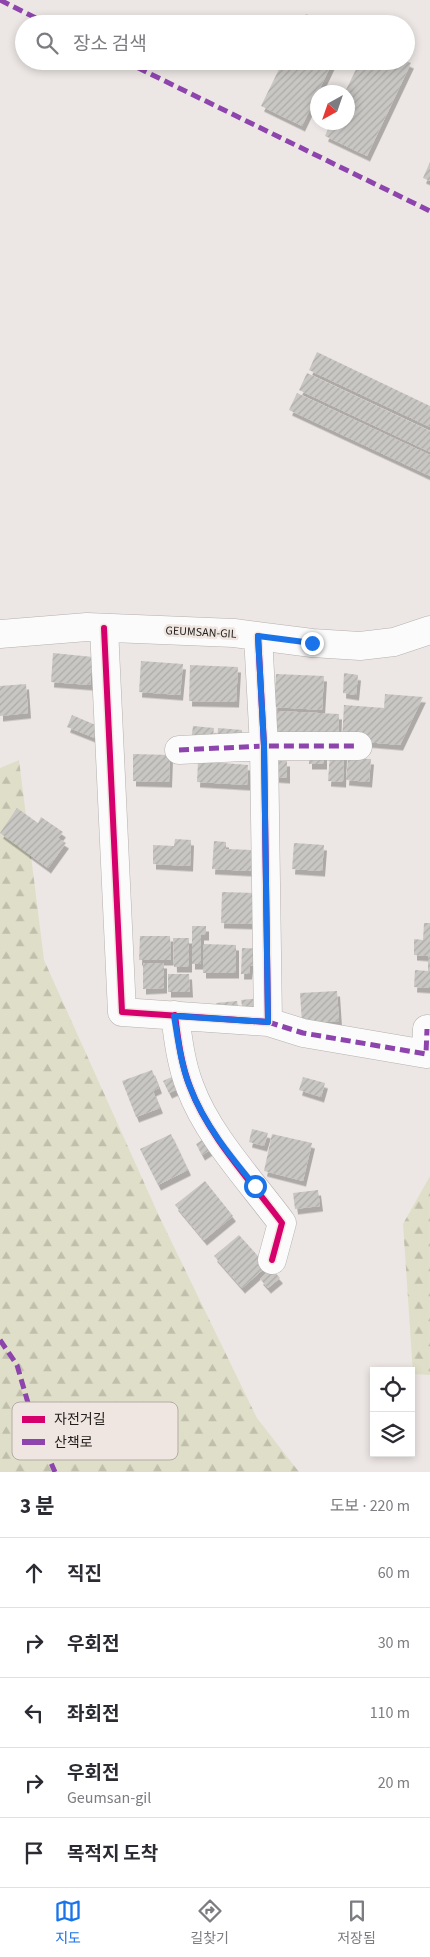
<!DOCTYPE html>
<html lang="ko">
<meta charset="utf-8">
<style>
body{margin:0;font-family:"Source Sans 3","Noto Sans KR",sans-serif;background:#f7f7f7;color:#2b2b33}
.controls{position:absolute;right:15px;bottom:15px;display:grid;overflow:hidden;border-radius:0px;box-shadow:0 2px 8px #0003}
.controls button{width:45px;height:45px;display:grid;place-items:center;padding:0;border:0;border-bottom:1px solid #e1e1e2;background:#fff;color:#2b2b33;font:25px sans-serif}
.compass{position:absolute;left:310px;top:85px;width:45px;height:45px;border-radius:50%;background:#fff;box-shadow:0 2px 8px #0003;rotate:220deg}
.stop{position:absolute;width:15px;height:15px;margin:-11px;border:4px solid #1a73e8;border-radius:50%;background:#fff}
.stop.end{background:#1a73e8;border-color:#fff;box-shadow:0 1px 5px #0008}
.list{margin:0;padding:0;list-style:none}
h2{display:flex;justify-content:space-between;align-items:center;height:65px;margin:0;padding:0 20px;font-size:21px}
h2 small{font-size:16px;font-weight:400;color:#7c7c81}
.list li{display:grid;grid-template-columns:32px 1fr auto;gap:15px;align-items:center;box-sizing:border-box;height:70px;padding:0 20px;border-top:1px solid #e1e1e2}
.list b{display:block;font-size:19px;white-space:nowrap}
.list p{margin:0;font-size:16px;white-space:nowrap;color:#7c7c81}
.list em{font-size:16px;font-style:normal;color:#7c7c81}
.icon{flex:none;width:28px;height:28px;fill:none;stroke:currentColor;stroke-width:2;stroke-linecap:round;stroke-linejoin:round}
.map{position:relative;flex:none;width:430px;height:1472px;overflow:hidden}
.search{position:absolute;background:#fff;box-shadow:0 2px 8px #0003;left:15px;right:15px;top:15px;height:55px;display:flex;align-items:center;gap:12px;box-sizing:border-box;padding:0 18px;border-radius:28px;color:#7c7c81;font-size:19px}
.sheet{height:415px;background:#fff}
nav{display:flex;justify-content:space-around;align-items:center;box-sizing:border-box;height:70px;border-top:1px solid #e1e1e2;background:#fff;font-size:14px;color:#7c7c81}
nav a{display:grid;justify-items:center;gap:2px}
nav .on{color:#1a73e8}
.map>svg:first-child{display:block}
.forest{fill:url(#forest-firs)}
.building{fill:url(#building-hatch);filter:url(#shadow)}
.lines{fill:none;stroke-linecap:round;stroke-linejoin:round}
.minor-casing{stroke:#b4b0ae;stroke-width:29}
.minor{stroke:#fcfbfb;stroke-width:28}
.quiet{stroke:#8e44ad;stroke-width:5;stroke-dasharray:10 5;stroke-linecap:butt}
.cycleway-casing{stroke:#f0e6e1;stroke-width:9}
.cycleway{stroke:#d6006c;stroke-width:6}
.route{stroke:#1a73e8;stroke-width:6}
.labels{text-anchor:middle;stroke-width:5;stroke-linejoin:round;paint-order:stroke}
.street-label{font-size:12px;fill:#24201e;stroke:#f0e6e1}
.key{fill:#f0e6e1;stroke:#b3aba6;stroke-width:1}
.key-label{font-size:14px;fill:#24201e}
</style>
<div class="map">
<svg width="430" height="1472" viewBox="0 0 430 1472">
<defs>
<pattern id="forest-firs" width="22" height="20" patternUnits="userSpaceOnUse" patternTransform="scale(1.25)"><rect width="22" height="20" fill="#dfdfc9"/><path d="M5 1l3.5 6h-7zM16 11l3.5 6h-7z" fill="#bfbfac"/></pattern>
<pattern id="building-hatch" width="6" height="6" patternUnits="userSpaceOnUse" patternTransform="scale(1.25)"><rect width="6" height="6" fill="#c9c7c4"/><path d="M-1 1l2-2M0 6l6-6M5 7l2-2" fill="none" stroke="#acaba8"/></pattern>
<filter id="shadow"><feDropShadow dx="3" dy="5.5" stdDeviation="0" flood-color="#0004"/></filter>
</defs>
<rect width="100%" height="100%" fill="#ece7e4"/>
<path class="forest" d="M19 760 44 960 160 1218 257 1418 299 1472H0V768Z
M430 1176V1375L413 1374 403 1224Z"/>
<path class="building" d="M306 14 325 24H301Z
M283 61H333L302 126 261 106Z
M360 61H406L411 63 367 156 325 136 331 122H348V92H345Z
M430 162V181L423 178Z
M317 352 430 406V427L309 370Z
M307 373 430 431V452L299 390Z
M297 393 430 455V476L289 410Z
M53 653 93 657 90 685 51 682Z
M141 661 183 664 180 695 139 692Z
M190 665 238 667 236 702 189 701Z
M344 673 358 675 356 695 343 693Z
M276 674 324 676 322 710 274 707Z
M26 684 28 713 0 716V686Z
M385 694 423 697 400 745 342 740 344 705 384 708Z
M277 711 339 714 338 740 276 737Z
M72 715 105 729 100 740 67 727Z
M193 726 214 728 212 744 191 741Z
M218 728 242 730V743L217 742Z
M309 752H324V764H309Z
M330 753 344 754 343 782 328 781Z
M133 754 170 755 169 782 133 781Z
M348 758 371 759 369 782 346 780Z
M198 761 248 765 247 785 197 782Z
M273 761H287V778L272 777Z
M17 808 38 823 41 817 63 832 58 838 66 843 48 868 0 833Z
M175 839 191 840 190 866 153 864V845L174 846Z
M214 841 226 842V849L252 850 251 871 212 869Z
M294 843 324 845 322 871 292 869Z
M222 892 256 893 255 924 221 923Z
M424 923H430V988L414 987 415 970 428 971V956L414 955V939L423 940Z
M192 926H206V935H201V964H192Z
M140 936H170L171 960H139Z
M173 938H189V967H174Z
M203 944 236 945V973H203Z
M242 948 265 949 264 966H250L249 974H241Z
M143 963H164V988L143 989Z
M168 974H189L190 992H168Z
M337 991 339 1021 302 1023 300 993Z
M261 998 263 1008 243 1011 241 1000Z
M237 1001 239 1011 217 1013 216 1003Z
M152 1070 159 1088 153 1091 160 1108 136 1117 122 1081Z
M174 1076 180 1088 169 1093 163 1081Z
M303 1077 325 1083 321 1097 299 1090Z
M252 1129 268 1133 264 1146 249 1142Z
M171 1134 188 1170 158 1185 140 1149Z
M272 1134 312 1143 303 1181 264 1171Z
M207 1137 213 1148 202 1155 196 1144Z
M205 1181 233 1216 204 1240 175 1205Z
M318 1190 320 1206 295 1209 293 1193Z
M239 1235 267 1266 242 1288 214 1256Z
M271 1268 280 1278 268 1288 260 1279Z"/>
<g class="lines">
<g class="minor-casing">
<path id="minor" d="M104 628 122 1012 268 1022 264 746 258 636
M0 634 87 627 234 633 312 643 360 646 394 642 430 630
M179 750 264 746H358
M175 1015C178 1039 181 1064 190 1087 208 1136 251 1181 282 1223L272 1260
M268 1022 303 1033 426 1054 427 1029"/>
</g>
<use href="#minor" class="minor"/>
<path class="quiet" d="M0 0 48 24
M124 61 430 211
M179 750 264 746H358
M268 1022 303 1033 426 1054 427 1029
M0 1340 17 1365 35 1427 55 1472"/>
<g class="cycleway-casing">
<path id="cycleway" d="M104 628 122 1012 268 1022 264 746 258 636
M175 1015C178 1039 181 1064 190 1087 208 1136 251 1181 282 1223L272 1260"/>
</g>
<use href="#cycleway" class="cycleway"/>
</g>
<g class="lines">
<path class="route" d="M255 1186C230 1156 204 1124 190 1087 181 1065 178 1039 174 1016L268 1022 264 746 258 636 312 643"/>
</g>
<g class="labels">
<g class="street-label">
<text transform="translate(201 632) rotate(3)" y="4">GEUMSAN-GIL</text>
</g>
</g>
<rect x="12" y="1402" width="166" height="58" rx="8" class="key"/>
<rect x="22" y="1416" width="23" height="7" fill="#d6006c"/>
<rect x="22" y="1439" width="23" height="6" fill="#8e44ad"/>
<g class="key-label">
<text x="54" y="1424">자전거길</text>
<text x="54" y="1447">산책로</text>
</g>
</svg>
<div class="controls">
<button><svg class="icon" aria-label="locate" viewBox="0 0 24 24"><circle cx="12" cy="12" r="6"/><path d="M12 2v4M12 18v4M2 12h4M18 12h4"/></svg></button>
<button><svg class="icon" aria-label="layers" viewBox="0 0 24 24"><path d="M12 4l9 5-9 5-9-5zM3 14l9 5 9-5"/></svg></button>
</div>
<svg class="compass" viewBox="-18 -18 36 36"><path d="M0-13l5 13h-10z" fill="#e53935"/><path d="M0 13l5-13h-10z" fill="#7c7c81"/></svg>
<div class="stop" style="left:255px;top:1186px"></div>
<div class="stop end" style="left:312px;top:643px"></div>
<div class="search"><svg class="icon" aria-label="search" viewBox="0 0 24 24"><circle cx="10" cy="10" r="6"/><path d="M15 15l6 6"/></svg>장소 검색</div>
</div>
<section class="sheet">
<h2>3 분<small>도보 · 220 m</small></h2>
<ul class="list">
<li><svg class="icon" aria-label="ahead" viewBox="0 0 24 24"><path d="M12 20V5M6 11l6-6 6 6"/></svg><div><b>직진</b></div><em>60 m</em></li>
<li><svg class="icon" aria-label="right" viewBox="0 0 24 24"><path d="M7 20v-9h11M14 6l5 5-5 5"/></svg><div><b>우회전</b></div><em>30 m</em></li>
<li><svg class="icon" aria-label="left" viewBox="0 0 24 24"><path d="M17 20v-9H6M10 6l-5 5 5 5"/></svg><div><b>좌회전</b></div><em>110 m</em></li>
<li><svg class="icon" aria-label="right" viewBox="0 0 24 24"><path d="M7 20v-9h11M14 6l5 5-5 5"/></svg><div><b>우회전</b><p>Geumsan-gil</p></div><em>20 m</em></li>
<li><svg class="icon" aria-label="arrive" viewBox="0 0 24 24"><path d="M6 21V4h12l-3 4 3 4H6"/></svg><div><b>목적지 도착</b></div></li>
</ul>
</section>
<nav>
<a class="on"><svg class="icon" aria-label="map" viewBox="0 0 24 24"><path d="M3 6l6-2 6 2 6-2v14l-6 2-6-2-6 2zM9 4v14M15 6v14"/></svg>지도</a>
<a><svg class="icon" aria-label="directions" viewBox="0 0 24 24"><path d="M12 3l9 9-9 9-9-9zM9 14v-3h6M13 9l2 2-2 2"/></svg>길찾기</a>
<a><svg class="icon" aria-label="saved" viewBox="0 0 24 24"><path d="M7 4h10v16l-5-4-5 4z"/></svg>저장됨</a>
</nav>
